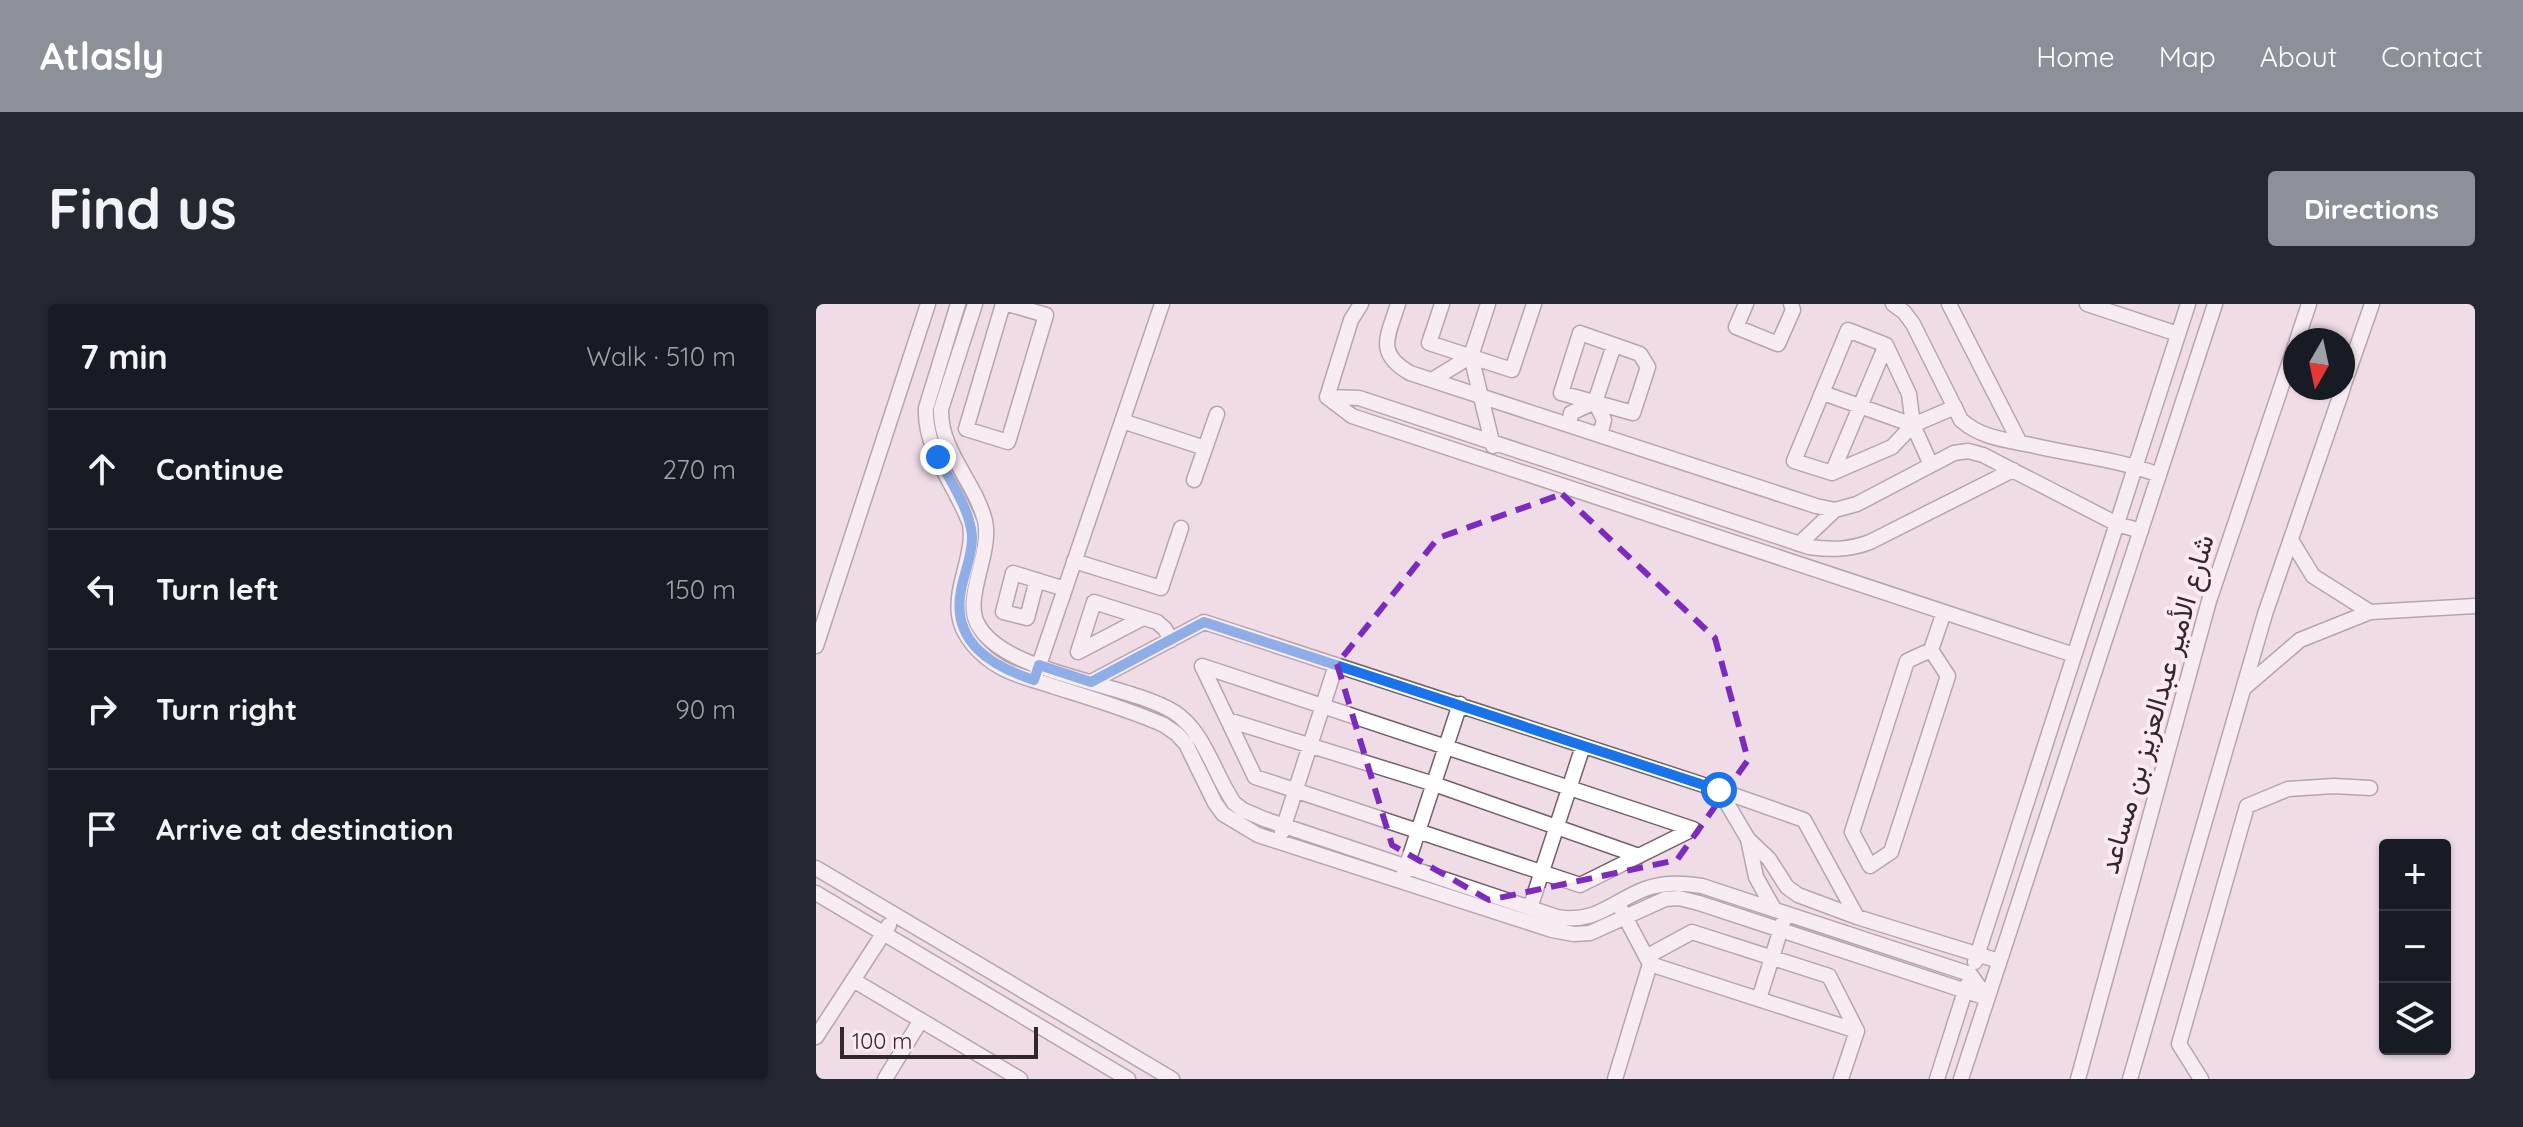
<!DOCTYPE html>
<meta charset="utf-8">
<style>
body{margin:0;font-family:Quicksand,Vazirmatn,sans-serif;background:#242831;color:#f1f3f6}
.controls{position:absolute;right:24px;bottom:24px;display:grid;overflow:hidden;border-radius:8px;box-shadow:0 2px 6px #0004}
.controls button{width:72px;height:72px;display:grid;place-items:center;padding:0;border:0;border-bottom:2px solid #363941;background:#171b24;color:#f1f3f6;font:40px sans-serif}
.compass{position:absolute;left:1467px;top:24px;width:72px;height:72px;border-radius:50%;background:#171b24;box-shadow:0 2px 6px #0004;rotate:189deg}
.scale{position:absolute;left:24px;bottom:20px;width:198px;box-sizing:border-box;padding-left:8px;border:4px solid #30282c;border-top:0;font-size:22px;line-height:28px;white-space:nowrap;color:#30282c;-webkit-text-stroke:6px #fde9f3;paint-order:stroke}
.stop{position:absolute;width:24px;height:24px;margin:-18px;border:6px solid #1a73e8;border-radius:50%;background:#fff}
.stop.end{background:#1a73e8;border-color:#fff;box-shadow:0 2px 8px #0008}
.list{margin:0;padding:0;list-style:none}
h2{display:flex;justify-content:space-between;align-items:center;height:104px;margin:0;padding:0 32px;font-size:34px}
h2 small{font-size:26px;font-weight:400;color:#9ea1a6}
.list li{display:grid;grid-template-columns:52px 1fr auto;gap:24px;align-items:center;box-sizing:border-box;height:120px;padding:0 32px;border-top:2px solid #363941}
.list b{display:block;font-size:30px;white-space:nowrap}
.list em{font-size:26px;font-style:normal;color:#9ea1a6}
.icon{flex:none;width:44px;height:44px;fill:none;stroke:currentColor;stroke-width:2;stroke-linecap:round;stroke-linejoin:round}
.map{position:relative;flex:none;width:1659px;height:775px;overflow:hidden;border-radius:8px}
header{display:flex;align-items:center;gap:48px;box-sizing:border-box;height:112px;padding:0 40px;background:#8c9099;color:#fff}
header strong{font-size:38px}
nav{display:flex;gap:44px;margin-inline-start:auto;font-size:28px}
.intro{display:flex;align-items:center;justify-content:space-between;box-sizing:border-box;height:192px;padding:0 48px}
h1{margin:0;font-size:56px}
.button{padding:20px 36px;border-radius:8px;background:#8c9099;color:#fff;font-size:28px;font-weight:700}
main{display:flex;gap:48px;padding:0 48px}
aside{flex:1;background:#171b24;border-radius:8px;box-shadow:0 2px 6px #0004}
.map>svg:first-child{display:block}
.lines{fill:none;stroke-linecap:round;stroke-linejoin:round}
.minor-casing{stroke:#716069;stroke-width:17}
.minor{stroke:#fff;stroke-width:14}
.route{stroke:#1a73e8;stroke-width:10}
.marked{fill:none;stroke:#7b2cbf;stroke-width:6;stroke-dasharray:16 10;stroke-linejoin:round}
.labels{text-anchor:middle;stroke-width:8;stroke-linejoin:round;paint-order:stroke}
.street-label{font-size:28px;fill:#30282c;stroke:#fde9f3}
</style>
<header>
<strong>Atlasly</strong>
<nav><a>Home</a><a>Map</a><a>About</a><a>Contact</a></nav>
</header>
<div class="intro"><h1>Find us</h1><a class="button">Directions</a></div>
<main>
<aside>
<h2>7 min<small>Walk · 510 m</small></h2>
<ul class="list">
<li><svg class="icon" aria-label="ahead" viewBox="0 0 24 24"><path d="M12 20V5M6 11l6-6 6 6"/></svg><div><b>Continue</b></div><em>270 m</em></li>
<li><svg class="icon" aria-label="left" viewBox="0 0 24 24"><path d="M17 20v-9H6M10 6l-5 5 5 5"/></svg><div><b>Turn left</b></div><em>150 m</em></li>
<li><svg class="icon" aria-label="right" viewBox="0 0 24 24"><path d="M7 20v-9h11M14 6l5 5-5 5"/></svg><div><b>Turn right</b></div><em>90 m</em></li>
<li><svg class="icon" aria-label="arrive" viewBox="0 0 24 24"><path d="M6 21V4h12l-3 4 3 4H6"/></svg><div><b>Arrive at destination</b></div></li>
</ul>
</aside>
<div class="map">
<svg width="1659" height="775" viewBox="0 0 1659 775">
<rect width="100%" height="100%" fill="#f0dce6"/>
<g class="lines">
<g class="minor-casing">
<path id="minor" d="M142 0 110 104C108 146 140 182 154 220 159 251 139 280 143 311 146 333 165 352 184 363 199 372 219 376 236 382 274 394 312 405 348 421L361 430 370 440 399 499 407 510 442 531 736 626 758 630 774 629 849 595 863 594 883 599 1171 694
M159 0 125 105C124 148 159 177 169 217 176 249 148 292 161 319 186 370 309 378 358 408 389 428 398 470 418 499L427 506 448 515 741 613C780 620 795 598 829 585 848 578 866 579 886 582L1154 670 1171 694
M187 0 150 125 192 138 230 11 192 0
M582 0C572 32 559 49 594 69L1000 202 1019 206 1041 200 1138 149 1152 147 1167 151 1301 220 1325 227
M626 0 613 39 696 66 718 0
M672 0 655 52 677 142
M930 0 920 23 962 40 977 6 975 0
M1077 0 1088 8 1097 20 1145 116C1165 134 1190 136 1215 141 1257 151 1302 155 1343 171
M1133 0 1204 139
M1271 0 1362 30
M764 29 824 50 832 63 817 109 745 89Z
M1481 36 1493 0
M616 76 655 52
M1527 83 1556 0
M1007 89 1097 121
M511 93 536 112 1258 351
M511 93 543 94 993 243C1015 246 1033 246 1054 238L1197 166
M511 93 535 16 545 0
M779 98 798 41
M306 117 389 144
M753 121 755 109 779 98 788 116 784 131
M1115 161 1097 121 1093 90 1070 41 1032 26 978 157 1016 169 1076 143 1097 121 1139 103
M1016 169 1070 41
M378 176 401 110
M1475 236 1497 272 1554 308
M983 240 1019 206
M258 257 345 284 365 224
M221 276 211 314 187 308 197 269 249 285
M327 314 262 348 278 298 341 318 349 325 355 336
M0 342 112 0
M1115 346 1091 357 1036 528 1054 562 1075 548 1132 372 1115 346 1128 308
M386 362 877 525 764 581 439 473Z
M221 367 346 0
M275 378 388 318 903 486 932 535 953 555 971 583 982 591 1041 613 1183 657
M1428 384 1484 336 1554 308 1659 302
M412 416 618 480 823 552
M903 486 988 516 1041 613
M466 528 520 361
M932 535 940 573 958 605
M0 564 356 775
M588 570 644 400
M0 589 312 775
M714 604 767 442
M830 653 876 628 1013 672 1041 727
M1159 658 1372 0
M834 660 1041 727 1025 775
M37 676 204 775
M943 695 968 615
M0 733 73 621
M69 775 105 716
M799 775 834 660 806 607
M1121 775 1151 681
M1145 775 1399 0
M1262 775 1393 297 1479 42
M1314 775 1449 310 1527 84
M1385 775 1363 740 1431 502 1472 485 1518 482 1554 484"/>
</g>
<use href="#minor" class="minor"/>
</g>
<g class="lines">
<path class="route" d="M122 153C134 177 154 205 156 232 157 250 148 269 145 286 135 338 175 362 218 376L223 361 275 378 388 318 903 486"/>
</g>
<path d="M0 0H1659V775H0ZM746 190 899 334 932 456 861 556 673 596 576 541 521 360 622 234Z" fill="#f0dce6" fill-opacity=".55" fill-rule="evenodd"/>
<path class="marked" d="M746 190 899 334 932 456 861 556 673 596 576 541 521 360 622 234Z"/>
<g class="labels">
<g class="street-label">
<text transform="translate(1340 400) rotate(-74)" y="10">شارع الأمير عبدالعزيز بن مساعد</text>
</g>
</g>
</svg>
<div class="controls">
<button>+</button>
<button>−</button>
<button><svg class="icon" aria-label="layers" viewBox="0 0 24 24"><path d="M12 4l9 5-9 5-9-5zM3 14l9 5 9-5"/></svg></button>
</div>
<svg class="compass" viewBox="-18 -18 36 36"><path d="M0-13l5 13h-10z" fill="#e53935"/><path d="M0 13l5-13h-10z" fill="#9ea1a6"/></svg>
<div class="scale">100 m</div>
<div class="stop" style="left:903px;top:486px"></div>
<div class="stop end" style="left:122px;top:153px"></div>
</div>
</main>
